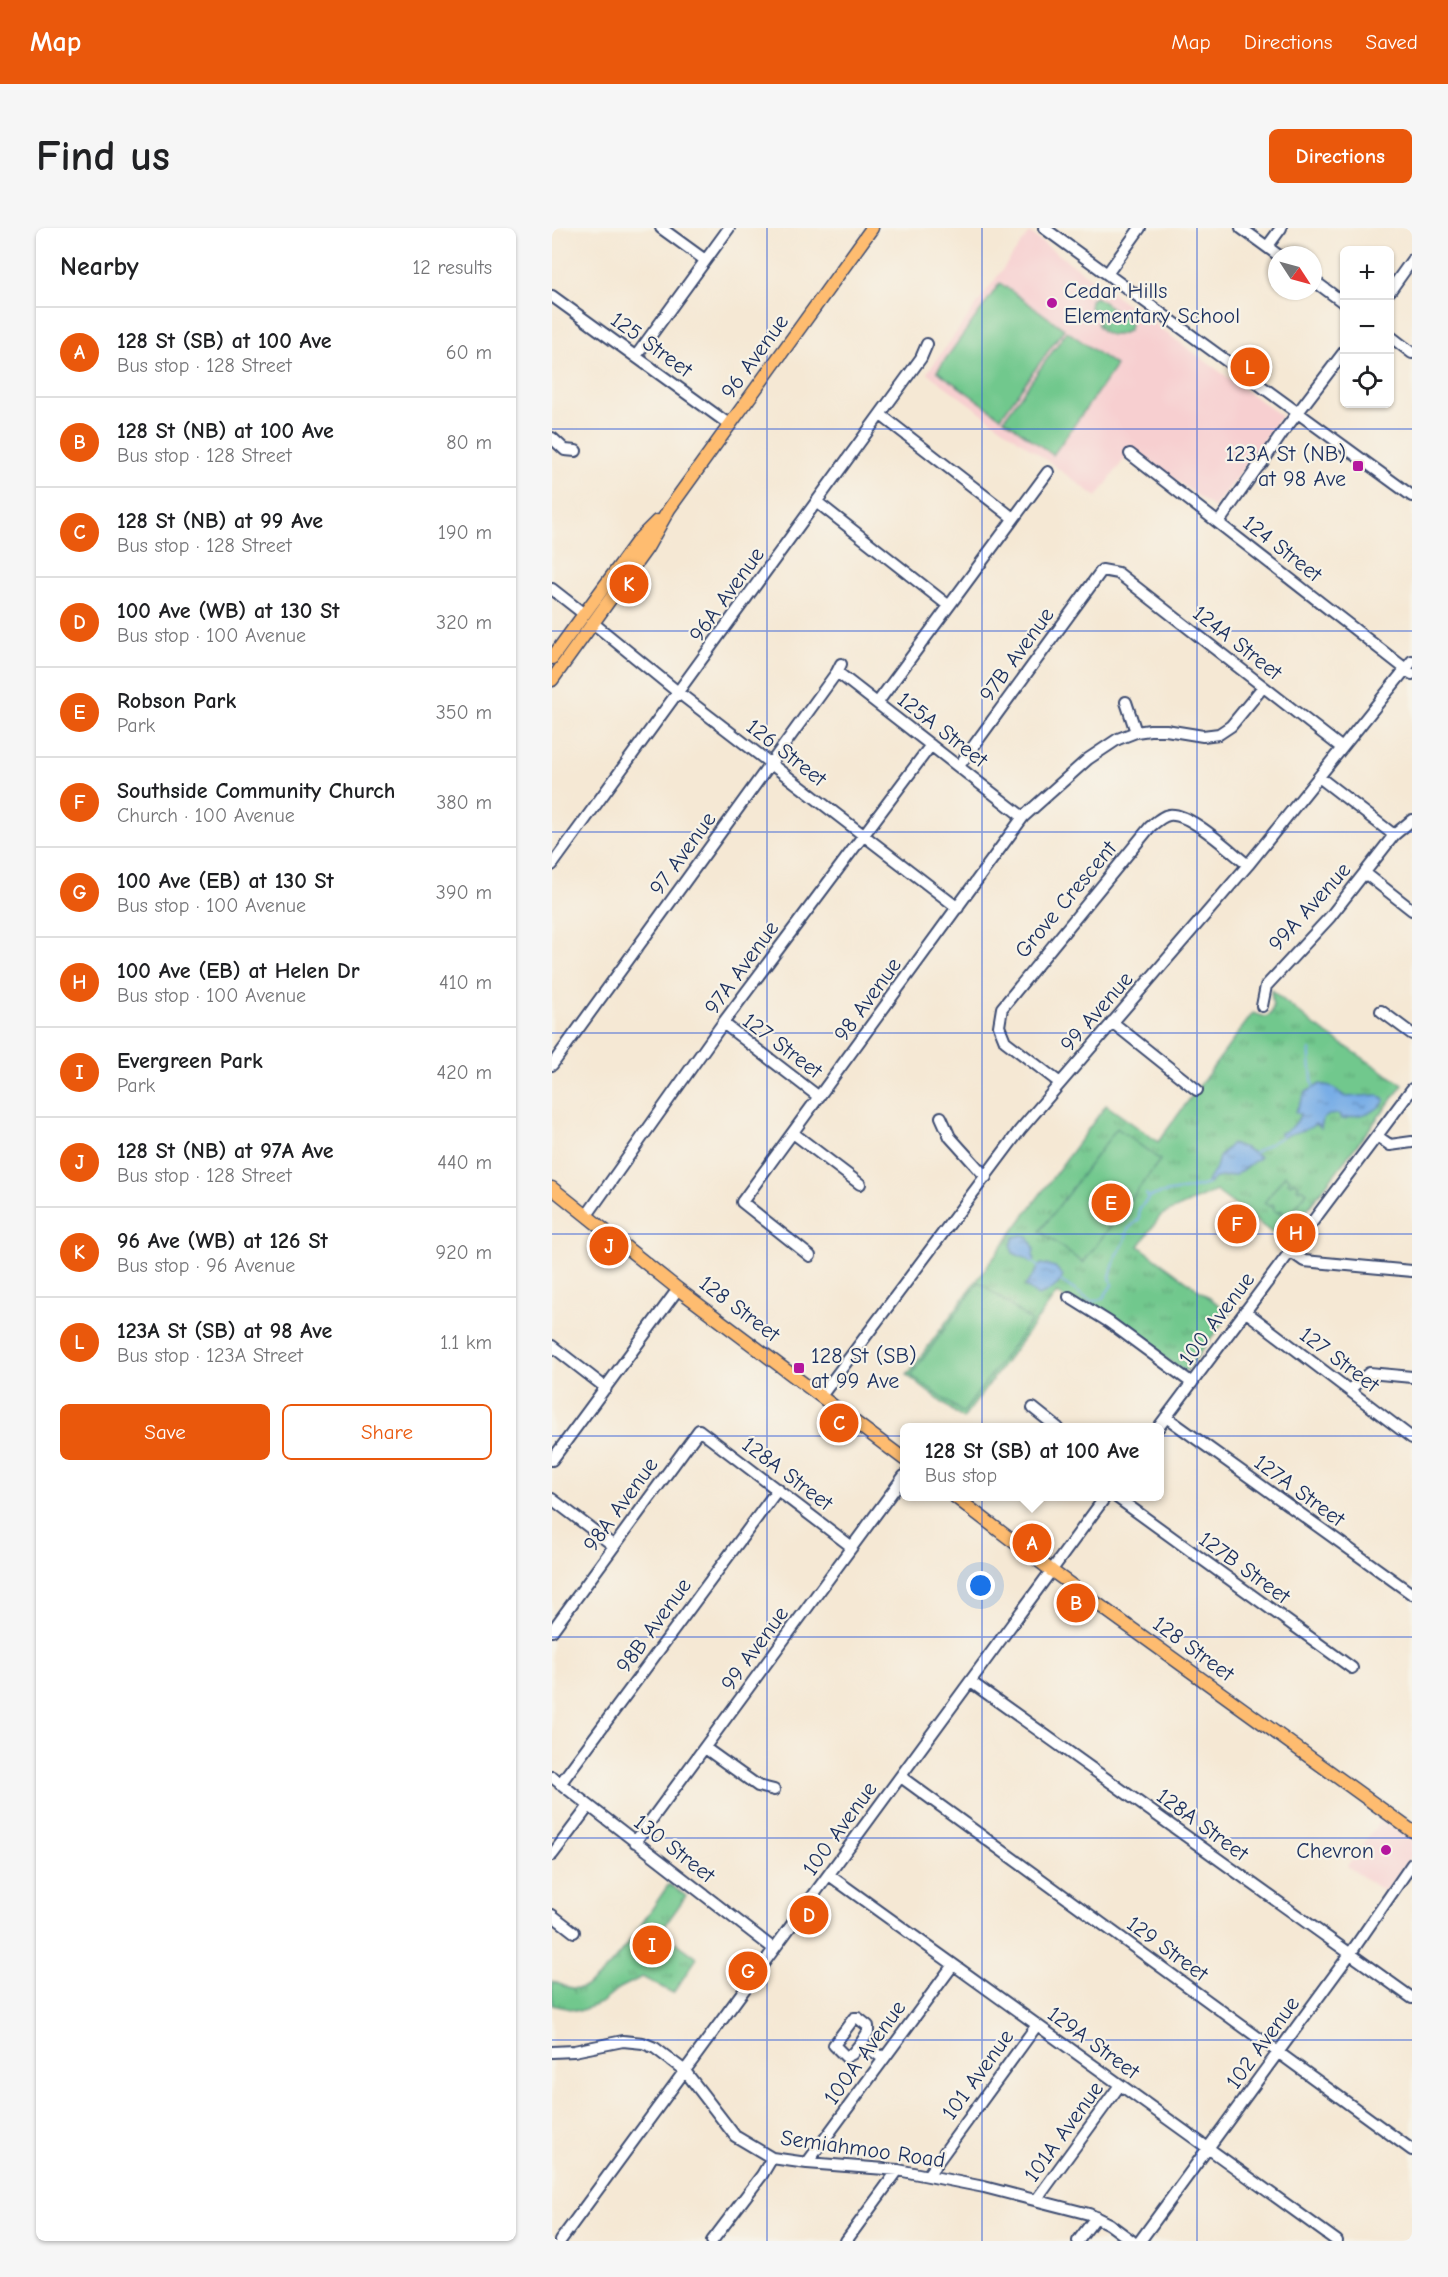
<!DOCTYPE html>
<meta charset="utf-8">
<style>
body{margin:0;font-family:"Comic Neue",sans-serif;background:#f6f6f6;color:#202124}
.controls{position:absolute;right:18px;top:18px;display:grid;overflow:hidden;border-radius:9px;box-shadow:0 2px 4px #0004}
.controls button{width:54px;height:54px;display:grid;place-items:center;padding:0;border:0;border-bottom:2px solid #e0e0e0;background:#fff;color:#202124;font:30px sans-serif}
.compass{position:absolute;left:716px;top:18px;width:54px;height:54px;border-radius:50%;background:#fff;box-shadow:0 2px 4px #0004;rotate:126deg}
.you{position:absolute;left:429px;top:1358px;width:21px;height:21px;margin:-15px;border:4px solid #fff;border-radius:50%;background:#1a73e8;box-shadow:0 0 0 9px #1a73e833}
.badge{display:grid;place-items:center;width:39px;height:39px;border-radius:50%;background:#ea580c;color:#fff;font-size:20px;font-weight:700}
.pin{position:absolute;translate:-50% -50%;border:3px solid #fff;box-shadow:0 2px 6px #0006}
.popup{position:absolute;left:348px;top:1195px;width:264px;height:78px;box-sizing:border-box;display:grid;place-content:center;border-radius:9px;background:#fff;filter:drop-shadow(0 2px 4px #0005);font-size:20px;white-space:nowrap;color:#757577}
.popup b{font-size:22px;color:#202124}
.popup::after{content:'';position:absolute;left:50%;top:100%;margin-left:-12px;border:12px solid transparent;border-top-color:#fff}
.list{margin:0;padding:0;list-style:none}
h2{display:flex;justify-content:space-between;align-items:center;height:78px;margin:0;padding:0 24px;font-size:26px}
h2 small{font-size:20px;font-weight:400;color:#757577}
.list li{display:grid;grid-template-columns:39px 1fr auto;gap:18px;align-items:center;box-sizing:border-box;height:90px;padding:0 24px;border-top:2px solid #e0e0e0}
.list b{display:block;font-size:22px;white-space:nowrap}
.list p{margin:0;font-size:20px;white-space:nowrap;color:#757577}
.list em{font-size:20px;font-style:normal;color:#757577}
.actions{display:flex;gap:12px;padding:18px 24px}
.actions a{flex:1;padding:14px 0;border:2px solid #ea580c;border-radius:9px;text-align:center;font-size:21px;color:#ea580c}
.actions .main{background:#ea580c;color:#fff}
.icon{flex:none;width:33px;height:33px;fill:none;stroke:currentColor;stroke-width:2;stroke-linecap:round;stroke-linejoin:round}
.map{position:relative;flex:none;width:860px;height:2013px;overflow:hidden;border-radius:9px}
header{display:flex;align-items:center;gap:36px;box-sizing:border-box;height:84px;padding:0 30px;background:#ea580c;color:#fff}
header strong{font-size:28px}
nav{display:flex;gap:33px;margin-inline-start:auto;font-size:21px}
.intro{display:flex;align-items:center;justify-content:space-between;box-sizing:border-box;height:144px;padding:0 36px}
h1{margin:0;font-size:42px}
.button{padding:15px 27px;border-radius:9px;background:#ea580c;color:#fff;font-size:21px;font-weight:700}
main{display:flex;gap:36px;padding:0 36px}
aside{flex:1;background:#fff;border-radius:9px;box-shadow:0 2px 4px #0004}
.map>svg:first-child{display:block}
.built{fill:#f7cfd0}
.grass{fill:url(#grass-tufts);stroke:#467c76;stroke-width:1.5}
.garden{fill:#71c88d;stroke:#467c76;stroke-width:1.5}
.water{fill:url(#water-ripples);stroke:#4a6ea2;stroke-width:1.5}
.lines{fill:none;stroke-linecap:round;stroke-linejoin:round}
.stream{stroke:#78ade6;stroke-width:2}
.minor-casing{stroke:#3c4b70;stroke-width:14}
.major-casing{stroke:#3c4b70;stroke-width:15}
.minor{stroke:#fff;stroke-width:10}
.major{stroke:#febc70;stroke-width:12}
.grid{fill:none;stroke:#1d4ed8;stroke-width:1.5;stroke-opacity:0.55}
.poi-dot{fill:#b5179e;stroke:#f7f3e8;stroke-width:2}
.labels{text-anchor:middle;stroke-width:4.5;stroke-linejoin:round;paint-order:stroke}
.poi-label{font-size:22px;fill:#1b2f5e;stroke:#f7f3e8;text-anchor:start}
.street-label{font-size:22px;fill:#1b2f5e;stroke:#f7f3e8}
</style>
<header>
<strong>Map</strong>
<nav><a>Map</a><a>Directions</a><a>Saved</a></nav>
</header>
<div class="intro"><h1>Find us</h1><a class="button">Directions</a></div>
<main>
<aside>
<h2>Nearby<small>12 results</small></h2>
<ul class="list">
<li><span class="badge">A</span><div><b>128 St (SB) at 100 Ave</b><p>Bus stop · 128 Street</p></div><em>60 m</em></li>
<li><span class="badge">B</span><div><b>128 St (NB) at 100 Ave</b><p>Bus stop · 128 Street</p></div><em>80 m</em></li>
<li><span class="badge">C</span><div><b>128 St (NB) at 99 Ave</b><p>Bus stop · 128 Street</p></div><em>190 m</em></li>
<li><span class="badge">D</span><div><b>100 Ave (WB) at 130 St</b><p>Bus stop · 100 Avenue</p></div><em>320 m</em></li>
<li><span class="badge">E</span><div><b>Robson Park</b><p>Park</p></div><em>350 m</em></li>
<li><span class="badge">F</span><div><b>Southside Community Church</b><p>Church · 100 Avenue</p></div><em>380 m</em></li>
<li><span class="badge">G</span><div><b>100 Ave (EB) at 130 St</b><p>Bus stop · 100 Avenue</p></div><em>390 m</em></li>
<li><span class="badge">H</span><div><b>100 Ave (EB) at Helen Dr</b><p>Bus stop · 100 Avenue</p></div><em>410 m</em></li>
<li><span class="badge">I</span><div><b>Evergreen Park</b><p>Park</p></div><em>420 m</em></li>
<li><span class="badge">J</span><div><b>128 St (NB) at 97A Ave</b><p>Bus stop · 128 Street</p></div><em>440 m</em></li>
<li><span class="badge">K</span><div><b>96 Ave (WB) at 126 St</b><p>Bus stop · 96 Avenue</p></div><em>920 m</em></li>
<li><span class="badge">L</span><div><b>123A St (SB) at 98 Ave</b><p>Bus stop · 123A Street</p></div><em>1.1 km</em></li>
</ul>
<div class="actions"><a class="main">Save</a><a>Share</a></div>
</aside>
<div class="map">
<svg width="860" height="2013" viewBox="0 0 860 2013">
<defs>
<pattern id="grass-tufts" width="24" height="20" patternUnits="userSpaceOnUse" patternTransform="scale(1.5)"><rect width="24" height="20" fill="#71c88d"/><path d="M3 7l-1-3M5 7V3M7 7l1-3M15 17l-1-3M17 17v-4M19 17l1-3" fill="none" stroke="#5ca376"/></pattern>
<pattern id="water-ripples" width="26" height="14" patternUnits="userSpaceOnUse" patternTransform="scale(1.5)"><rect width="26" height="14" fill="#78ade6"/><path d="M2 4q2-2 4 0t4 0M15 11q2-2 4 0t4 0" fill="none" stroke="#628dbe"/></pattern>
</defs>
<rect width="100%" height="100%" fill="#f7f3e8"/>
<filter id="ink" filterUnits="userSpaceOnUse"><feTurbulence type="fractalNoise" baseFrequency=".0167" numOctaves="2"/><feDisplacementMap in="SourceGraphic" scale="12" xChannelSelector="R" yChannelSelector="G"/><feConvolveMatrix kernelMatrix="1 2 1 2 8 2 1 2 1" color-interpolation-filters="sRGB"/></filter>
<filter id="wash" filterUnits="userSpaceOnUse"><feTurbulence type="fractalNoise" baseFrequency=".008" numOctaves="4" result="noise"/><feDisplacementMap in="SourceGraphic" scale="24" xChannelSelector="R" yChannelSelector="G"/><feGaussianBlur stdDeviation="1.35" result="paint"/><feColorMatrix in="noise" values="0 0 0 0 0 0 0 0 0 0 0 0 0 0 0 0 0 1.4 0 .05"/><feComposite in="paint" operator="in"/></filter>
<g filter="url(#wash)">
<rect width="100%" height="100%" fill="#f5e8d4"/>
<path class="built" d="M477 5 729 188 662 280 580 220 545 269 375 145Z
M830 1590 860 1612V1626L833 1664 795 1638Z"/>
<path class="grass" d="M544 69 570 87 578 95 577 102C564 110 552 109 545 96L549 89 538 80 539 72Z
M719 762 762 797 851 857 731 1013 664 963 609 987 587 1018 678 1085 636 1141 633 1143 628 1141 536 1074 529 1082 505 1065 411 1191 355 1147 554 877 606 914 701 785 714 789 719 786 721 779Z
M117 1656 134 1668 109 1703 145 1730 121 1765 90 1749 68 1760 49 1775 27 1783 0 1777V1753C10 1757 21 1763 31 1759 58 1749 99 1681 117 1656Z"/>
<path class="garden" d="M448 55 512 101 449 189 385 143Z
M515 103 564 138 501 227 452 191Z
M565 900 608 932 531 1035 488 1003Z
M733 947 738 951 736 954 739 956 741 953 747 957 745 960 747 962 750 960 755 964 735 991 729 987 731 984 729 982 726 985 721 981 722 978 720 976 718 979 712 975Z
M427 1054 479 1093 411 1185 359 1147Z"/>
<path class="water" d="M768 856 778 858 794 869 826 867 833 872C826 886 806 886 793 891H789L787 886 777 887 771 891 769 900 763 896C755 904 742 903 732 909L728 905C738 903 746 895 748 886L743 884 754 864Z
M679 916 693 920 708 929 683 947 664 950 654 957 657 950 663 943 667 929Z
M471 1007 476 1009 482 1020 481 1028 483 1032 479 1035 475 1031 461 1025 459 1018 462 1009Z
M489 1036 503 1039 511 1048C507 1058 496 1065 486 1068L473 1058Z"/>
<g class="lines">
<path class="stream" d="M758 822C757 826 760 853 761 858
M702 925 731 908
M597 969C616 962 637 963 656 956
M479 1033 489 1041
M509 1053 540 1074 551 1070 560 1057 558 1048 564 1029 573 1013 576 1001 587 991V981L597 969 594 966"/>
</g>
</g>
<g filter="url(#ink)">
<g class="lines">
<g class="minor-casing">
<path id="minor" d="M109 0 153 32
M492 0 860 268
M689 0 726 27
M715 19 729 0
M555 46 588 0
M761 52 792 75
M838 63 860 32
M0 68 178 197
M838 108 860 125
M84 128 177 0
M329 187 461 290
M0 210 13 222 24 223
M578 226 860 446
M265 274 397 378
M667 294 705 240 710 235 731 204 792 124
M0 361 32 386
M41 395 127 465 406 680
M285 444 471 589
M326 474 496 244
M574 474 584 504
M407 538 550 342 566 345 790 520
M767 549 842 607 860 592
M0 637 369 130 375 116
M813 645 860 682
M710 778 714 758 778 689 842 607
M829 783 860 806
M560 794 645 862
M171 795 267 869
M0 837 285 444 289 436
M508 855 453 813 447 798 450 780 598 599C604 594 610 588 617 587 638 584 679 624 696 637
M389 889 398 909 434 949
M241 905 308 956
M825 908 838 917 860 914
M35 987 171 795 379 517
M738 1023 752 1033 860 1043
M258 1028 190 974 471 589 536 531 566 511 584 504 598 502H614L651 508 667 506 679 498 711 459
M517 1069 557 1094 640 1155
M693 1083 860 1210
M0 1118 54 1160
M797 1162 817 1145 860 1149
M269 1168 468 902 696 637 860 433
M481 1180 506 1200
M614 1189 860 1366
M606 1200 860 861
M0 1232 126 1061
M563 1268 800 1440
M0 1271 62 1318
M0 1403 147 1202 300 1319
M419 1454 860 1770
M153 1520 206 1558 222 1562
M0 1549 222 1721
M349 1549 860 1922
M8 1556 226 1261
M83 1614 352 1248
M0 1627 37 1578
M277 1647 785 2013
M0 1687 22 1704
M309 1815 300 1826 294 1829 282 1817 302 1790H306L316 1798V1804L309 1815 331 1830
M0 1824 22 1823 71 1813 91 1815 103 1820 133 1843 183 1908 220 1930 255 1935 346 1942 432 1959 537 1986 557 1996 580 2013
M255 1935 401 1737
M376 1947 485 1797
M485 1971 568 1857
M8 2013 554 1268
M160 2013 210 1947 220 1930
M294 2013 346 1942
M526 2013 544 1989
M588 2013 798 1726 860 1636"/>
</g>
<g class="major-casing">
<path id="major" d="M0 430 87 311 105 293
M0 452 95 320 117 281 320 0
M0 960 126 1061 352 1231
M402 1268 500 1343 860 1603"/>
</g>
<use href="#minor" class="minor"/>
<use href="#major" class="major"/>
</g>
</g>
<path class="grid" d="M215 0V2013M430 0V2013M645 0V2013M0 201H860M0 403H860M0 604H860M0 805H860M0 1006H860M0 1208H860M0 1409H860M0 1610H860M0 1812H860"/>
<g class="poi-dot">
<circle cx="500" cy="75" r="6"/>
<rect x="800" y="232" width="12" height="12" rx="3"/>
<rect x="241" y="1134" width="12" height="12" rx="3"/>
<circle cx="834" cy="1622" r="6"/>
</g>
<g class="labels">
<g class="poi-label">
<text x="512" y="70">Cedar Hills<tspan x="512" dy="25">Elementary School</tspan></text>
<text x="794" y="233" text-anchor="end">123A St (NB)<tspan x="794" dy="25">at 98 Ave</tspan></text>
<text x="259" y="1135">128 St (SB)<tspan x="259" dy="25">at 99 Ave</tspan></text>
<text x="822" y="1630" text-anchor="end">Chevron</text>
</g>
<g class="street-label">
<text transform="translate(100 116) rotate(36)" y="8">125 Street</text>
<text transform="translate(202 128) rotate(-54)" y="8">96 Avenue</text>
<text transform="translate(731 320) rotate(38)" y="8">124 Street</text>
<text transform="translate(174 366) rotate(-54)" y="8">96A Avenue</text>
<text transform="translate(686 414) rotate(38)" y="8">124A Street</text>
<text transform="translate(464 426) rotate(-54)" y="8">97B Avenue</text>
<text transform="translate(391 501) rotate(38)" y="8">125A Street</text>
<text transform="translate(235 524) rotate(38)" y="8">126 Street</text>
<text transform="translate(130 625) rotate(-54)" y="8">97 Avenue</text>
<text transform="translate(513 671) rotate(-50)" y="8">Grove Crescent</text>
<text transform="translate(757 678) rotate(-48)" y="8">99A Avenue</text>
<text transform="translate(189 739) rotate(-54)" y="8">97A Avenue</text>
<text transform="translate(315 771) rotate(-54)" y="8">98 Avenue</text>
<text transform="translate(544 783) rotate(-49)" y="8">99 Avenue</text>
<text transform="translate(231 817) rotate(37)" y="8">127 Street</text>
<text transform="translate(188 1080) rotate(37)" y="8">128 Street</text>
<text transform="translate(664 1090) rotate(-53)" y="8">100 Avenue</text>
<text transform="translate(788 1131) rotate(37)" y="8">127 Street</text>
<text transform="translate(236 1245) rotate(37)" y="8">128A Street</text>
<text transform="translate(748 1262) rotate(36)" y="8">127A Street</text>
<text transform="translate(68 1276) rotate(-54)" y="8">98A Avenue</text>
<text transform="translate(693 1339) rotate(36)" y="8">127B Street</text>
<text transform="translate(101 1397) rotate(-54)" y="8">98B Avenue</text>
<text transform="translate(202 1420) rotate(-54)" y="8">99 Avenue</text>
<text transform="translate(642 1420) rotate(36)" y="8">128 Street</text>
<text transform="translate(651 1596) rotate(36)" y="8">128A Street</text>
<text transform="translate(287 1600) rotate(-54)" y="8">100 Avenue</text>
<text transform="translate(123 1620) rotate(38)" y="8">130 Street</text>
<text transform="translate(616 1720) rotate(36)" y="8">129 Street</text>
<text transform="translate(542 1814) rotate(36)" y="8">129A Street</text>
<text transform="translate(710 1814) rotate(-54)" y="8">102 Avenue</text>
<text transform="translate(312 1824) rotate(-54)" y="8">100A Avenue</text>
<text transform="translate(425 1846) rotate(-54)" y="8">101 Avenue</text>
<text transform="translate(511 1903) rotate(-54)" y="8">101A Avenue</text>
<text transform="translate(311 1920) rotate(8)" y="8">Semiahmoo Road</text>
</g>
</g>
</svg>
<div class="controls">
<button>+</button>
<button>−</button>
<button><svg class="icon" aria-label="locate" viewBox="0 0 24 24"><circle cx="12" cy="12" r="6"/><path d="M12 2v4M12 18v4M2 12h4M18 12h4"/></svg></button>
</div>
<svg class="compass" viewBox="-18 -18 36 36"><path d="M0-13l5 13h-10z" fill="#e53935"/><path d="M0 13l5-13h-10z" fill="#757577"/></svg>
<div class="you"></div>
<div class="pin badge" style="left:480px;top:1315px">A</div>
<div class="popup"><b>128 St (SB) at 100 Ave</b>Bus stop</div>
<div class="pin badge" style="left:524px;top:1375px">B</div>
<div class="pin badge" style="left:287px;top:1195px">C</div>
<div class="pin badge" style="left:257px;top:1687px">D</div>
<div class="pin badge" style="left:559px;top:975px">E</div>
<div class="pin badge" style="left:685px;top:996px">F</div>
<div class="pin badge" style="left:196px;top:1743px">G</div>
<div class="pin badge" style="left:744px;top:1005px">H</div>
<div class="pin badge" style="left:100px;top:1717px">I</div>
<div class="pin badge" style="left:57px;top:1018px">J</div>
<div class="pin badge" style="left:77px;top:356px">K</div>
<div class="pin badge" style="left:698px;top:139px">L</div>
</div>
</main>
